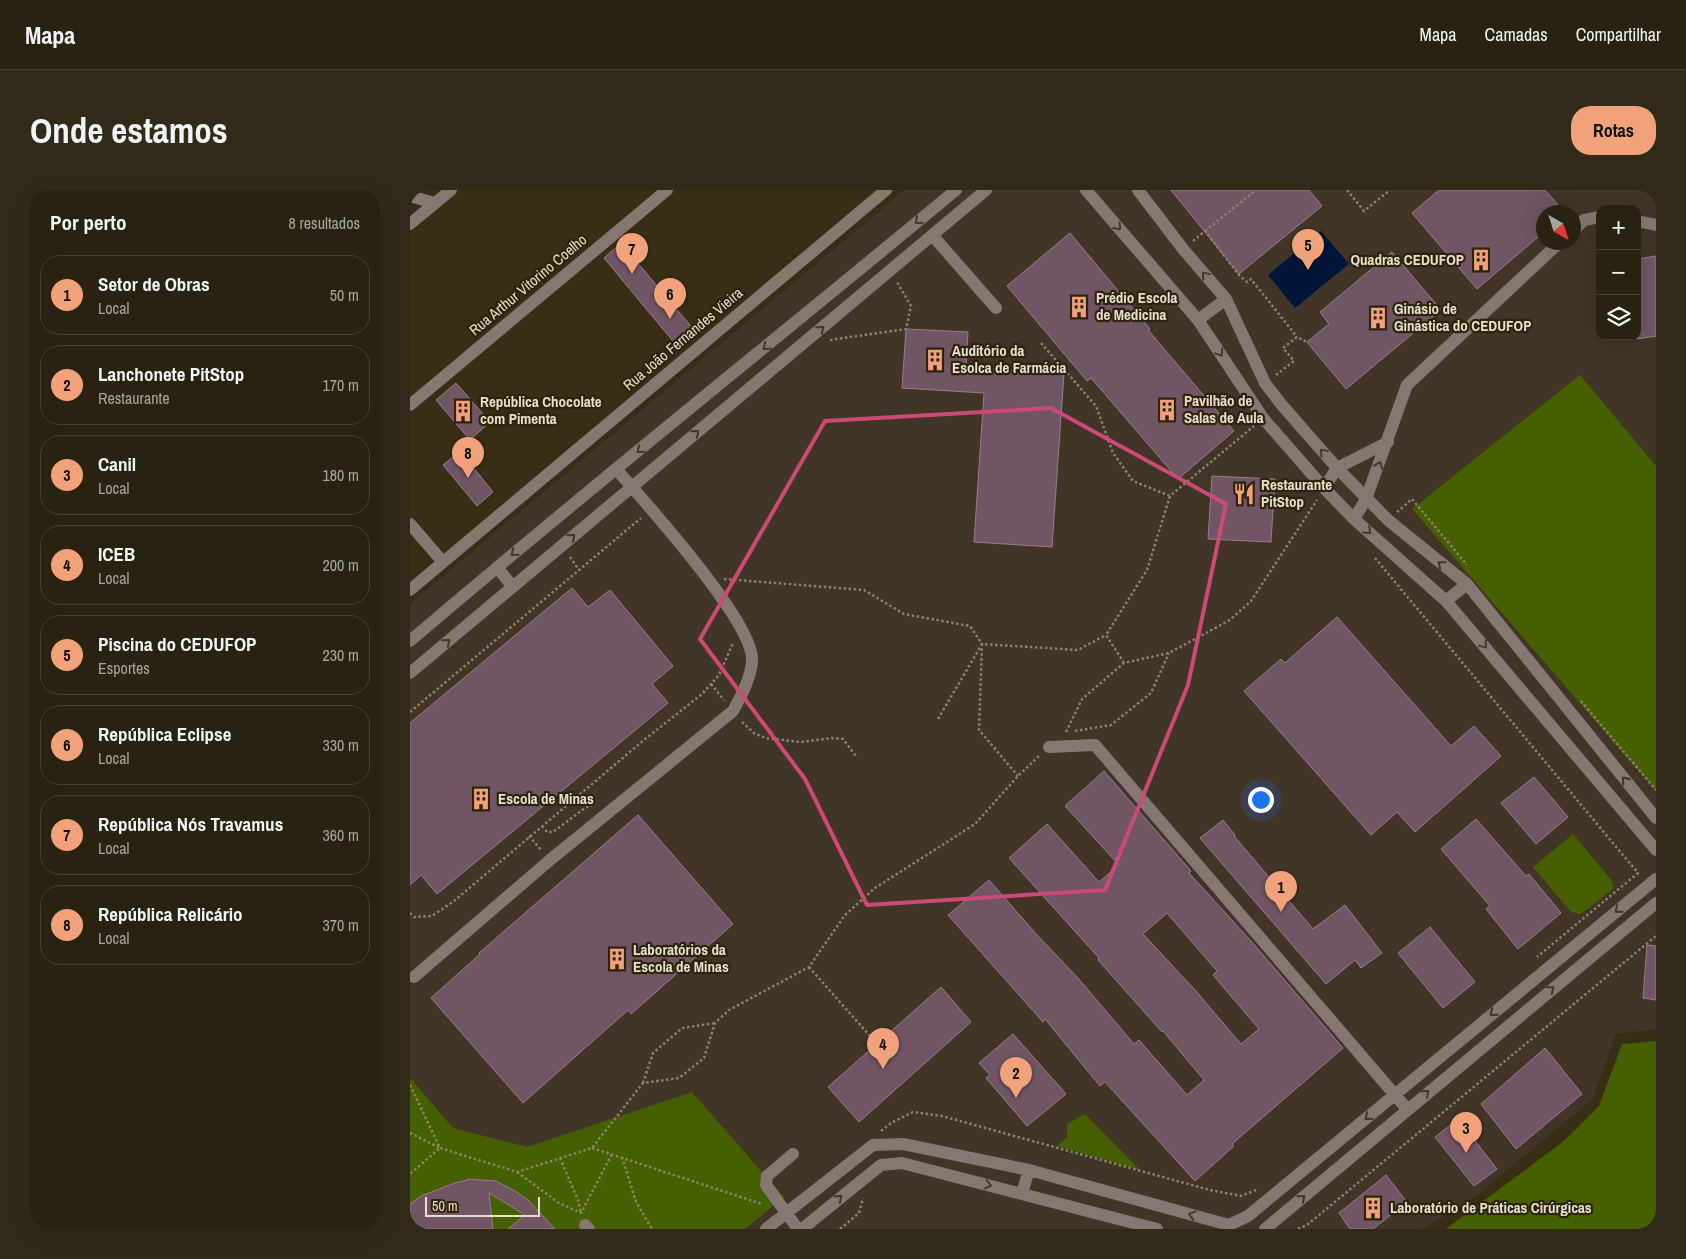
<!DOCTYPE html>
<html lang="pt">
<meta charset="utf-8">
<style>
body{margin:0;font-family:"Archivo Narrow",sans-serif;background:#322a19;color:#f1f3f6}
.controls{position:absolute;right:15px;top:15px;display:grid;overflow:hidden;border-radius:10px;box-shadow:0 5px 20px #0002}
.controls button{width:45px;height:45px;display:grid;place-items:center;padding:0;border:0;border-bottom:1px solid #463f30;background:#2a2210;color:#f1f3f6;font:25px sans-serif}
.compass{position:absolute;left:1126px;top:15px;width:45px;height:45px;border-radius:50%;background:#2a2210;box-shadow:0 5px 20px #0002;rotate:141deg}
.scale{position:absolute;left:15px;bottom:12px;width:115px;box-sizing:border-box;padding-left:5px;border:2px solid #e6e0d1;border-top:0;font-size:14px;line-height:18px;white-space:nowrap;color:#e6e0d1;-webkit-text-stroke:4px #2e240b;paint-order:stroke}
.you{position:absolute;left:850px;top:609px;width:18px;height:18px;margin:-12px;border:4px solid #fff;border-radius:50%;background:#1a73e8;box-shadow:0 0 0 8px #1a73e833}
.badge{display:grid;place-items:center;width:32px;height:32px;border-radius:50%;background:#f1a27b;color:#111;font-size:16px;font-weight:700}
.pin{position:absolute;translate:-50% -41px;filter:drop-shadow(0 1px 2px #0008)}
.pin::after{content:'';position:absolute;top:26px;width:18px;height:15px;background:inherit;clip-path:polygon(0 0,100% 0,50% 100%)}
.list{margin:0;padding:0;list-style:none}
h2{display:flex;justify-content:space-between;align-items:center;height:65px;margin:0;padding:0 20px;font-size:21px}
h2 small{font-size:16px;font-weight:400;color:#a5a49f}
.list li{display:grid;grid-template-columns:32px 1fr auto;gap:15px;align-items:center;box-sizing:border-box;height:80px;margin:0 10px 10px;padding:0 10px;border:1px solid #463f30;border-radius:20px}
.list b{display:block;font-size:19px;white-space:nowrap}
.list p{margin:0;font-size:16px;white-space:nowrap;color:#a5a49f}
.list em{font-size:16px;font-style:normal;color:#a5a49f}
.icon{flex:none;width:28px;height:28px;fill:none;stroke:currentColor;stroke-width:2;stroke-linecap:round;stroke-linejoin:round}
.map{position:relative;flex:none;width:1246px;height:1039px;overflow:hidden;border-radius:20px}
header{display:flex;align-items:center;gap:30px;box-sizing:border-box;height:70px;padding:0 25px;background:#2a2210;border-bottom:1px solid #463f30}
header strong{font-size:24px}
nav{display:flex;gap:28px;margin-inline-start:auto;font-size:18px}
.intro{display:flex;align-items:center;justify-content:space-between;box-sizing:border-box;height:120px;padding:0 30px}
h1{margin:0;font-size:35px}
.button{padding:12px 22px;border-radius:20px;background:#f1a27b;color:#111;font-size:18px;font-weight:700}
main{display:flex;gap:30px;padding:0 30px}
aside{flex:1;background:#2a2210;border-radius:20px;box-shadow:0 5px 20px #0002}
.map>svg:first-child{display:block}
.education{fill:#403526;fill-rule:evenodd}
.green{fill:#466000}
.water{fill:#001537}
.building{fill:#715564;stroke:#9a7d8c;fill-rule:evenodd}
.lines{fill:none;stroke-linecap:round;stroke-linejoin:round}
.path{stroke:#8b826e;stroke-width:2.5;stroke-dasharray:2.5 2.5;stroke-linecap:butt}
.minor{stroke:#857772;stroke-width:12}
.oneway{stroke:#443925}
.marked{fill:none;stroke:#cb4a78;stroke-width:4;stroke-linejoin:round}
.labels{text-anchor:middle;stroke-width:4.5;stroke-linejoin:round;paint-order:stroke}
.poi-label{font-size:15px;font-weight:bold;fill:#e6e0d1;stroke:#2e240b;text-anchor:start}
.street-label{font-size:15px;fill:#e6e0d1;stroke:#2e240b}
</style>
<header>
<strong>Mapa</strong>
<nav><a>Mapa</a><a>Camadas</a><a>Compartilhar</a></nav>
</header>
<div class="intro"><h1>Onde estamos</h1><a class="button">Rotas</a></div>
<main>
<aside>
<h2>Por perto<small>8 resultados</small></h2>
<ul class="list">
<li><span class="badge">1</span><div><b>Setor de Obras</b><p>Local</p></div><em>50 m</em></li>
<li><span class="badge">2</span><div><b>Lanchonete PitStop</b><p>Restaurante</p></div><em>170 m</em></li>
<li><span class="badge">3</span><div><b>Canil</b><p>Local</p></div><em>180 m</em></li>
<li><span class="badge">4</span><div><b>ICEB</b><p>Local</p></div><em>200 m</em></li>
<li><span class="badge">5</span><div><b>Piscina do CEDUFOP</b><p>Esportes</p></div><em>230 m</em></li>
<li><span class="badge">6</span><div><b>República Eclipse</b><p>Local</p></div><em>330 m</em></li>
<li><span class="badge">7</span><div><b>República Nós Travamus</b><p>Local</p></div><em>360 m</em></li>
<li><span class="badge">8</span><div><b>República Relicário</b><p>Local</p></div><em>370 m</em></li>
</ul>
</aside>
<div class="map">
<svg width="1246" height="1039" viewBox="0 0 1246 1039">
<rect width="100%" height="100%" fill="#382e15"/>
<path class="education" d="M495 0H1246V839L1206 844 1183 909 1056 1014 1012 1039H0V414ZM1190 19H1227V146H1190ZM1134 22H1164V52H1134Z"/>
<path class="green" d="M1170 185 1246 276V601L1002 319Z
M1163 644 1202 691 1203 699 1171 724 1161 722 1123 677Z
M1246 851V1039H1036L1155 950 1189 916 1212 854Z
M0 888 43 938 117 957 282 902 374 1007 335 1039H0Z
M675 924 730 980 647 956 657 947V934Z"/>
<path class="water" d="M911 41 939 74 885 118 858 85Z"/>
<path class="building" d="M761 0H899L912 16 829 84Z
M1029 0H1135L1154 22H1134V42L1067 99 1002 23Z
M660 43 740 139 738 140 824 241 768 289 681 188 677 191 597 96Z
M211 53 285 141 267 156 194 68Z
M982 62 1031 120 936 199 897 152 919 134 910 122Z
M1246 66V146L1227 149V69Z
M496 139 558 142 556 177 654 183 642 357 564 352 574 203 492 198Z
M46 193 80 232 60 250 26 210Z
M50 261 83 302 67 316 33 275Z
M802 286 865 289 861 352 798 349Z
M162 398 178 417 200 400 263 476 242 494 258 513 27 704 11 685 0 695V533Z
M927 427 1041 556 1064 536 1091 566 1005 642 987 622 961 645 834 501 871 469 875 473Z
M694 581 781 681 779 683 841 751 933 858 822 954 824 956 785 991 695 892 690 896 635 829 633 832 538 725 579 690 627 745 667 787 724 854 729 850 777 905 794 890 753 841 752 842 688 770 689 768 599 668 637 634 689 692 709 675 655 616ZM757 723 807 781 803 785 849 839 831 854 785 800 733 744Z
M1124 587 1158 627 1126 654 1091 613Z
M228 625 323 734 221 824 218 820 113 913 21 808 70 764 69 763Z
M1066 629 1116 686 1119 684 1151 723 1108 759 1076 719 1080 716 1031 659Z
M813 630 825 645 824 646 903 739 935 715 972 763 951 778 945 770 916 794 790 648Z
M1020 737 1065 792 1033 818 988 763Z
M1237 755 1246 756V810L1233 808Z
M531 797 561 832 449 932 418 897Z
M603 844 656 904 617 936 576 888 580 885 569 873Z
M1135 858 1172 904 1106 959 1071 914Z
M1048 929 1087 979 1064 996 1025 947Z
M976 985 997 1012 963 1039H940L929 1023Z
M57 989 86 991 105 1001 118 1010 145 1039H98L115 1025 79 1003 83 1039H8L0 1029V1014L11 1006 45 993 58 990Z"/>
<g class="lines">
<path class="path" d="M937 0 954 21 980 0
M795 41 846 0
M783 51 795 41 829 85 837 92 841 89 887 147
M420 150 496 139 501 116 487 92
M631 153 686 216 703 263 723 291 760 306
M866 185 884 171 873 158 887 147 897 152
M987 322 1002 309 1057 375
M160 367 169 380
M965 368 1228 683 1127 767
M314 389 454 400 494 424 560 436 572 454 569 540 608 586
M714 473 696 445 737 380 760 306 844 236
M301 494 314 510
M1171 511 1246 600
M0 522 231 328
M528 529 572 454 668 460 696 445
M332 532 344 543 355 548 391 552 422 548 433 549 446 566
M665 541 701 535 741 503 759 463
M656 542 672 509 714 473 759 463 820 430 841 411 907 310
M132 636 137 642H143L175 618 181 615 183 618
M119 646 131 660
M0 723 4 727 22 726 44 711 234 550 292 504 309 485 323 453
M399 777 460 846
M233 893 243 863 272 838 305 833
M0 895 30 958 107 982 182 958 233 893 269 888 294 868 305 833 319 820 399 777 435 725 465 698 565 634 608 586 629 566
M471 941 481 933 503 922 532 926 800 1000 831 1006 846 1000
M0 943 30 958 0 984
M182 958 352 1014
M212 967 226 1012 242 1039
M150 968 168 1010 171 1023
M107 982 149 1013 171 1023 202 964
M430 1039 449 1023 453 1008
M888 1039 897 1035 1246 746"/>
<path class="minor" d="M676 0 788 130 853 228 914 298 944 329 1036 411 1246 660
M728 0 773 59 816 109 855 193 871 214 927 278 978 330 1057 394 1246 628
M0 6 24 13
M1227 31 1246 35
M0 34 41 0
M1164 40 1174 30 1190 27
M522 45 586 118
M788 130 816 109
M0 215 257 0
M914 298 927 278 978 252
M944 329 956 309 997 195 1150 52
M0 334 33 372
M87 377 102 396
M0 400 476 0
M1036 411 1057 394
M0 451C179 298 364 151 546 0
M0 483 576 0
M639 557 685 555 997 919
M4 787 140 670 323 521C331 506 341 488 342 471 345 433 234 311 206 279
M383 964 357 986 356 995 388 1039
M612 1003 619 980
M175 1035 179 1039
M356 1039 463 955 493 954 619 980 819 1035 838 1026 1246 689
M392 1039 471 975 492 973 747 1039
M855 1039 1246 713"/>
</g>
<defs><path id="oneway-chevron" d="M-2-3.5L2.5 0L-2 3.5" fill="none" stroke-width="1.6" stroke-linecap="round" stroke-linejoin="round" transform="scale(1.25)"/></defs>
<g class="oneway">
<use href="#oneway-chevron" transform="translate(508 31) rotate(140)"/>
<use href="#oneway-chevron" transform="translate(708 37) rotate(49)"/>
<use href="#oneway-chevron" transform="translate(795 85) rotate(-130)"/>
<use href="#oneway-chevron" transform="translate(411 139) rotate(-40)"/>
<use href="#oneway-chevron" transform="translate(356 157) rotate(141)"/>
<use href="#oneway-chevron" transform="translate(810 163) rotate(56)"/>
<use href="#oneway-chevron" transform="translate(286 243) rotate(-40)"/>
<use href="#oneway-chevron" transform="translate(230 260) rotate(141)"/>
<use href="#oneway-chevron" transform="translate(913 262) rotate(-131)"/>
<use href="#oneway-chevron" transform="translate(969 275) rotate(-69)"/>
<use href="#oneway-chevron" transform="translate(958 341) rotate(42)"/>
<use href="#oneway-chevron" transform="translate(162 347) rotate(-40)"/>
<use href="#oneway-chevron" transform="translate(104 363) rotate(140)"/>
<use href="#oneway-chevron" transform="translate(1031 374) rotate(-141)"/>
<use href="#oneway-chevron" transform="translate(37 452) rotate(-40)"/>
<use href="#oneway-chevron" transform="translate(1074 455) rotate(50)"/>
<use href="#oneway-chevron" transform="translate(1215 590) rotate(-129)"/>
<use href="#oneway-chevron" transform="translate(1208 720) rotate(140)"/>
<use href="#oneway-chevron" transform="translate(1141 799) rotate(-40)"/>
<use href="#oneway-chevron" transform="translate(1083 823) rotate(140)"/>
<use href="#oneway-chevron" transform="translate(1016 903) rotate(-40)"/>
<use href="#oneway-chevron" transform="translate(958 927) rotate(140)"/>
<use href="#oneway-chevron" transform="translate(578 995) rotate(14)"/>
<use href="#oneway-chevron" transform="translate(429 1008) rotate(-39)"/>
<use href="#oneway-chevron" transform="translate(892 1008) rotate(-40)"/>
<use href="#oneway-chevron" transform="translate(782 1025) rotate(-165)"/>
</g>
<path class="marked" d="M641 218 816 314 778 495 695 700 457 715 395 589 290 449 415 231Z"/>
<defs>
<g id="building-bare" transform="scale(1.725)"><path d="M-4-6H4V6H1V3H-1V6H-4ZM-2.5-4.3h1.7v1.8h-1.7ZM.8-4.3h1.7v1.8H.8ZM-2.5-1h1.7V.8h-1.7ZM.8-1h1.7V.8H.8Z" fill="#f1a27b" stroke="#2e240b" stroke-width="2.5" paint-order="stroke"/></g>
<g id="restaurant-bare" transform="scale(1.725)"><path d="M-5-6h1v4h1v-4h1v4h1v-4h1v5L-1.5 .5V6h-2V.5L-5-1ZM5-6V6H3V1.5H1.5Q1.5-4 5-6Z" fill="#f1a27b" stroke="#2e240b" stroke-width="2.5" paint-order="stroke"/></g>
</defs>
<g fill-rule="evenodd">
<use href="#building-bare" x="1071" y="70"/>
<use href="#building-bare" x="669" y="117"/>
<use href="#building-bare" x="968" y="128"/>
<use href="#building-bare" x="525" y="170"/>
<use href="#building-bare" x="757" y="220"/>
<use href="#building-bare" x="53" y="221"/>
<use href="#restaurant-bare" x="834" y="304"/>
<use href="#building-bare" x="71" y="609"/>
<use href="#building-bare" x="207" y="769"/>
<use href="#building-bare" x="963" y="1018"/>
</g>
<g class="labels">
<g class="poi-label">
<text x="1054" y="75" text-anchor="end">Quadras CEDUFOP</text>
<text x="686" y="113">Prédio Escola<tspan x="686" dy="17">de Medicina</tspan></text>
<text x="984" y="124">Ginásio de<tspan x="984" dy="17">Ginástica do CEDUFOP</tspan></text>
<text x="542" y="166">Auditório da<tspan x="542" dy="17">Esolca de Farmácia</tspan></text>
<text x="774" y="216">Pavilhão de<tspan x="774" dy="17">Salas de Aula</tspan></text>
<text x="70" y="217">República Chocolate<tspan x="70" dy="17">com Pimenta</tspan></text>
<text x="851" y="300">Restaurante<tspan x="851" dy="17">PitStop</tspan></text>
<text x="88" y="614">Escola de Minas</text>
<text x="223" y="765">Laboratórios da<tspan x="223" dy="17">Escola de Minas</tspan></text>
<text x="980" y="1023">Laboratório de Práticas Cirúrgicas</text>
</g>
<g class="street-label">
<text transform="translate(118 95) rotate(-40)" y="5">Rua Arthur Vitorino Coelho</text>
<text transform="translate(273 149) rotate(-40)" y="5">Rua João Fernandes Vieira</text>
</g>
</g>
</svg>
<div class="controls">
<button>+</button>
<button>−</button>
<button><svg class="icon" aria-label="layers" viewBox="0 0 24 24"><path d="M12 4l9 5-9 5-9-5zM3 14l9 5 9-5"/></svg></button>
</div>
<svg class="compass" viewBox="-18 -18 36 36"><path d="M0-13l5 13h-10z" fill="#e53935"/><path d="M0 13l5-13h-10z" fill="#a5a49f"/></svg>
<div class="scale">50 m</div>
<div class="you"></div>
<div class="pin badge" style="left:871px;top:722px">1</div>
<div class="pin badge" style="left:606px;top:908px">2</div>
<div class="pin badge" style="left:1056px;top:963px">3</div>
<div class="pin badge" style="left:473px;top:879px">4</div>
<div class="pin badge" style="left:898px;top:80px">5</div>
<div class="pin badge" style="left:260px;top:129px">6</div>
<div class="pin badge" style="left:222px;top:84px">7</div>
<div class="pin badge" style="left:58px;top:288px">8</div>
</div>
</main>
